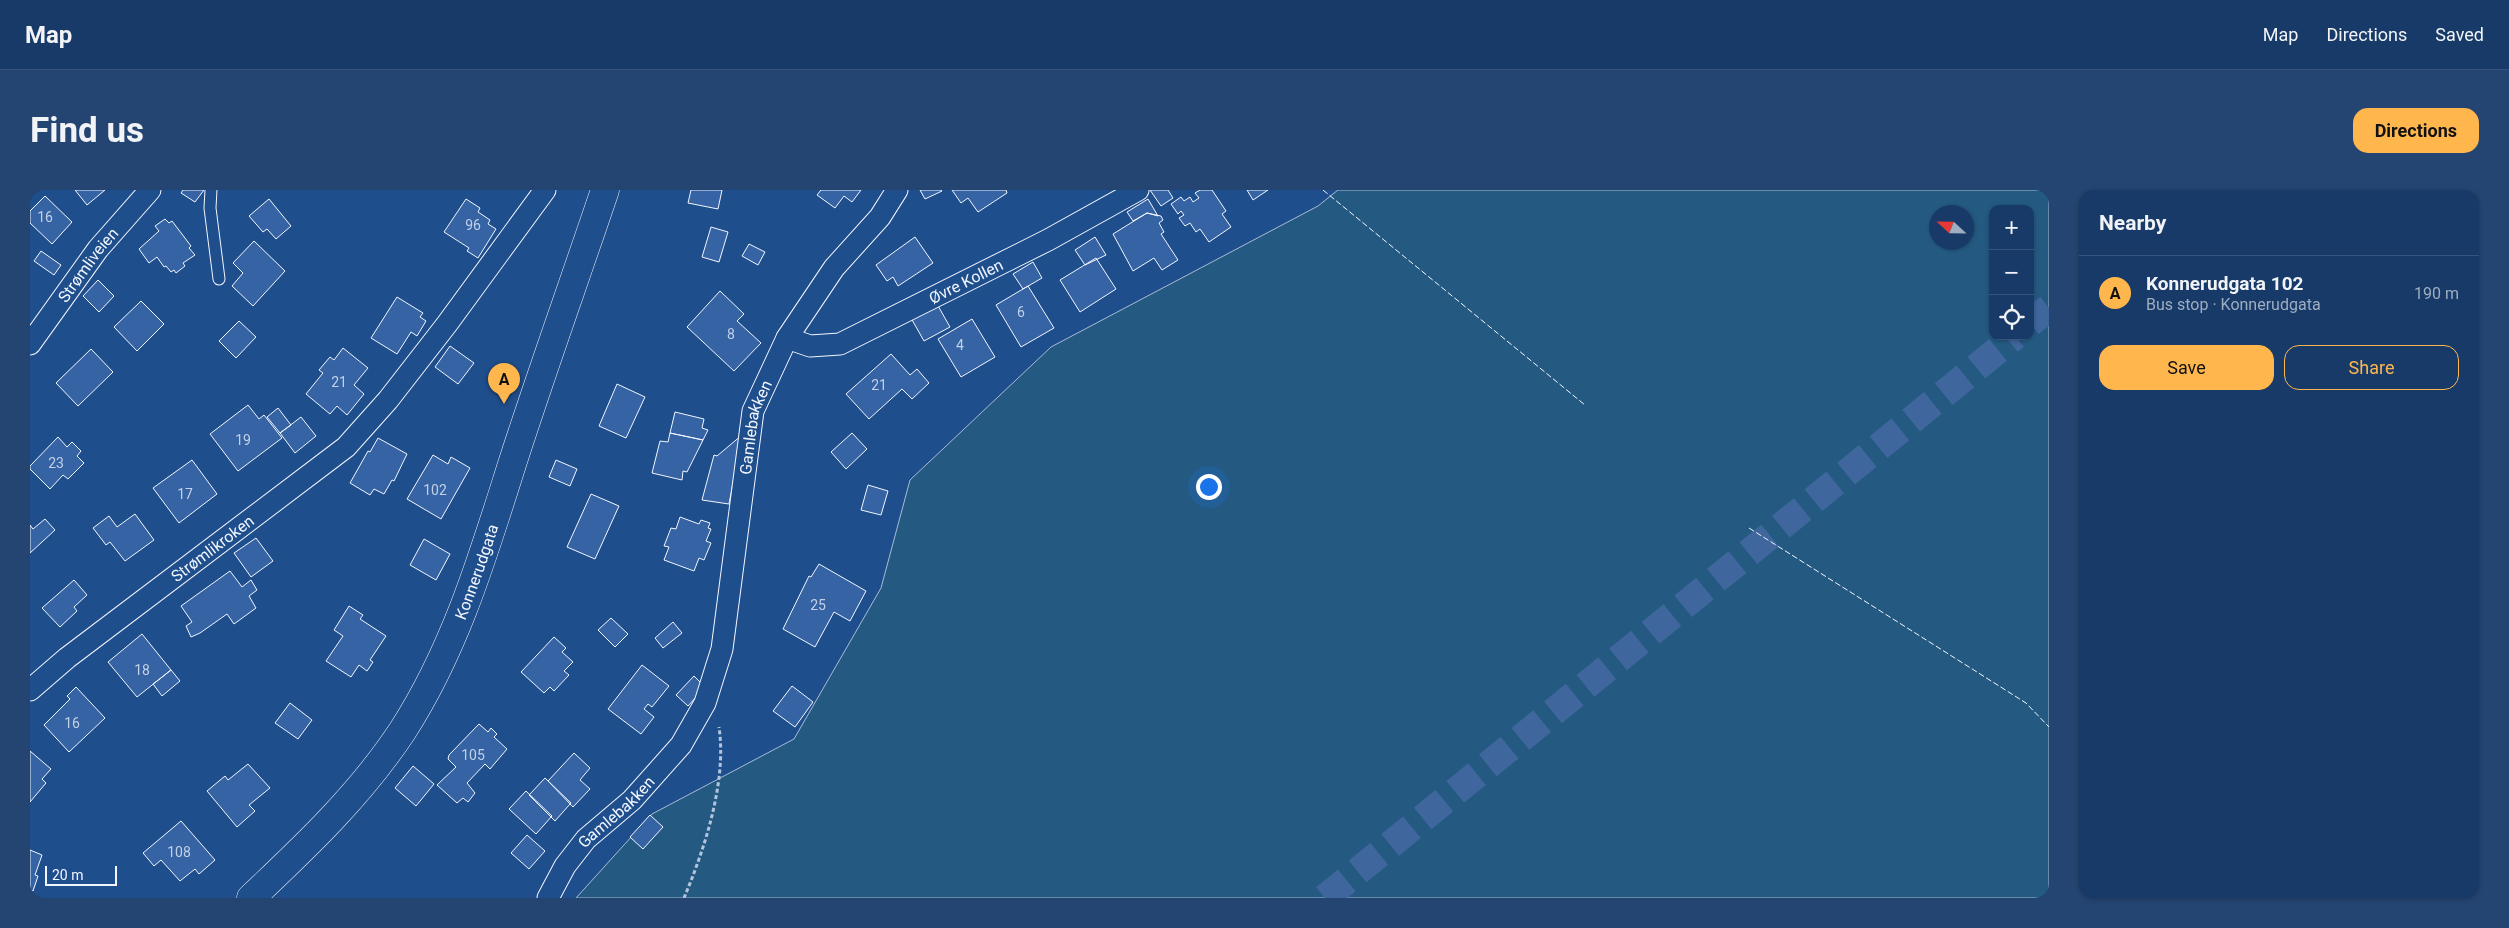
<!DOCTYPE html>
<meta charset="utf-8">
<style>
body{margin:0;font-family:Roboto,sans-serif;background:#244571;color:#f1f3f6}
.controls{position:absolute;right:15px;top:15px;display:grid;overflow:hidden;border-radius:10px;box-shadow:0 1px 4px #0004}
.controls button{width:45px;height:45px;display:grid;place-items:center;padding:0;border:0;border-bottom:1px solid #36547d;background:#173a69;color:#f1f3f6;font:25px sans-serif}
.compass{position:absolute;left:1899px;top:15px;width:45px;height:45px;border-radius:50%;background:#173a69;box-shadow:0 1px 4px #0004;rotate:292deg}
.scale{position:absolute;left:15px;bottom:12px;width:72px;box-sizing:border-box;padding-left:5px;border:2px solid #f2f6ff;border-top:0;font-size:14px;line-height:18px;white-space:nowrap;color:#f2f6ff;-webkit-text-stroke:4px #1f4e8c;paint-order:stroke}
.you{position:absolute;left:1178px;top:296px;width:18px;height:18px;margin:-12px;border:4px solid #fff;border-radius:50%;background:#1a73e8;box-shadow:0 0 0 8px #1a73e833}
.badge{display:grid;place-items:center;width:32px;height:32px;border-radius:50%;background:#ffb74d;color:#111;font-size:16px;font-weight:700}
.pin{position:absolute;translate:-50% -41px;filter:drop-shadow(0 1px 2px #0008)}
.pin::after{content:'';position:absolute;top:26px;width:18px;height:15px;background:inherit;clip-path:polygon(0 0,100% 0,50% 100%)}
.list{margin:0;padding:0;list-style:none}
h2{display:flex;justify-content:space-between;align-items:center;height:65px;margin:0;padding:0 20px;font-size:21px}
h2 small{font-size:16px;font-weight:400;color:#9eadc0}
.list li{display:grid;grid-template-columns:32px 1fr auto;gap:15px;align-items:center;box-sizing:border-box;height:75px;padding:0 20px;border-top:1px solid #36547d}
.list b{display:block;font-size:19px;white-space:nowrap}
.list p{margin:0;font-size:16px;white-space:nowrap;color:#9eadc0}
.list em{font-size:16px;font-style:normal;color:#9eadc0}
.actions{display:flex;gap:10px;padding:15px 20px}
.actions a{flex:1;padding:11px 0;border:1px solid #ffb74d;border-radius:15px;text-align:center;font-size:18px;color:#ffb74d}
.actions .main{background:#ffb74d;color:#111}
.icon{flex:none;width:28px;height:28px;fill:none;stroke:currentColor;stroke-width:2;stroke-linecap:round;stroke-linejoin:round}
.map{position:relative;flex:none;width:2019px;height:708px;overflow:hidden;border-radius:15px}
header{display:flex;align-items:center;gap:30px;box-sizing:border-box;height:70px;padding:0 25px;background:#173a69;border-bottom:1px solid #36547d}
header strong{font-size:24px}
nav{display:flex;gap:28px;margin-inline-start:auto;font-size:18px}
.intro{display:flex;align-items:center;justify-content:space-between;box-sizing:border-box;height:120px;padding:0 30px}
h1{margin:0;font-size:35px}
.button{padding:12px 22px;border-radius:15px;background:#ffb74d;color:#111;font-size:18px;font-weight:700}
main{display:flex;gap:30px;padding:0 30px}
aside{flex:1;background:#173a69;border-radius:15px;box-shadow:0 1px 4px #0004}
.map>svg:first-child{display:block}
.green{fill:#245a82;stroke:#a8bbd7;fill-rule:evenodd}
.building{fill:#3563a3;stroke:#f2f6ff}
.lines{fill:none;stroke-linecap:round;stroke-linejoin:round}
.highway-tunnel{stroke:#3f679d;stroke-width:28;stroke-dasharray:28 14;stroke-linecap:butt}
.lane-casing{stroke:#f2f6ff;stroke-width:13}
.street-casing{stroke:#f2f6ff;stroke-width:23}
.secondary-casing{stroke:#f2f6ff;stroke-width:29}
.path{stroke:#b3c4dc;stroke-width:3;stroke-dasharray:4 2.5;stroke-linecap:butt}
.lane{stroke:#1f4e8c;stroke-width:11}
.street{stroke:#1f4e8c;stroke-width:21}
.secondary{stroke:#1f4e8c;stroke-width:28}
.fence{stroke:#f2f6ff;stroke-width:1;stroke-dasharray:6 2.5;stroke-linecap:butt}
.labels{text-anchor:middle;stroke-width:4;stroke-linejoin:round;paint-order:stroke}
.number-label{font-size:14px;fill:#c3d1e8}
.street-label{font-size:16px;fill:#f2f6ff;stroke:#1f4e8c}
</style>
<header>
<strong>Map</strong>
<nav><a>Map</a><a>Directions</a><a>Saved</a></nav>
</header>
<div class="intro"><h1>Find us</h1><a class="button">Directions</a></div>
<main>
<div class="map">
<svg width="2019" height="708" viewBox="0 0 2019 708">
<rect width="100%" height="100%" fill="#1f4e8c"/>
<path class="green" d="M1308 0H2019V708H546L622 624 764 549 851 398 880 290 1021 157 1288 16ZM1963 19H2000V146H1963ZM1906 22H1936V52H1906Z"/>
<path class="building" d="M45 0H75L57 15Z
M153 0H174L165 12 151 3Z
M661 0H692L688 19 658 13Z
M791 0H831L822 12 814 6 805 18 787 5Z
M890 0H911L912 1 895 9Z
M922 0H976L977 3 948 22 938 8 931 13Z
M1120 0H1138L1143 8 1131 16Z
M1170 0H1182L1196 21 1192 24 1201 37 1179 52 1170 39 1166 42 1160 33 1155 36 1149 28 1154 25 1151 21 1148 24 1141 14 1151 7 1154 11 1160 7 1163 12 1169 8 1165 3Z
M1217 0H1238L1223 10Z
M15 6 42 32 22 54 0 33V21Z
M239 9 261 36 246 49 237 39 233 42 219 26Z
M436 9 450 18 448 22 460 30 458 34 466 39 448 68 437 61 439 58 414 42Z
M1118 9 1128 26 1117 23 1103 31 1097 22Z
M1117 23 1131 26 1133 30 1129 33 1134 42 1131 44 1148 70 1132 80 1124 68 1103 81 1083 44Z
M135 29 139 33 142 31 161 56 159 58 165 65 153 73 155 76 146 83 144 80 141 82 136 76 134 77 127 67 119 73 109 59 129 41 125 36Z
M681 37 698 42 689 72 672 67Z
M885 47 903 73 868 96 863 87 857 91 846 75Z
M1065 47 1076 65 1055 75 1045 60Z
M224 51 255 81 223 116 202 96 213 83 203 73Z
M719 54 735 62 728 75 712 66Z
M11 61 31 75 24 85 4 71Z
M1066 68 1086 99 1050 122 1030 90Z
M1003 72 1012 88 993 99 983 84Z
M68 90 84 106 69 122 53 106Z
M998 96 1024 138 991 157 966 115Z
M690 101 714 124 707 131 731 153 704 181 657 137Z
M367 107 393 123 390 127 396 131 387 146 381 142 367 164 341 148Z
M111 111 134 134 107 161 84 137Z
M907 114 920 137 894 151 881 128Z
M942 129 965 167 931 187 908 149Z
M209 131 226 147 206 168 189 151Z
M420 156 444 173 428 194 405 177Z
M313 158 338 178 324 195 334 204 317 225 307 216 300 224 276 204 293 183 289 180 300 167 304 170Z
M61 159 83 182 48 216 26 193Z
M861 164 880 185 887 179 899 193 882 209 872 199 839 229 816 204Z
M587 194 615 207 596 248 569 236Z
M218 215 229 229 234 225 252 248 208 281 180 244Z
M248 218 261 235 250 243 237 227Z
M645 222 674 229 672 238 678 240 673 250 640 243Z
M271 227 286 246 265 263 250 243Z
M640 243 673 250 657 282 653 281 652 290 622 283 630 251 638 252Z
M822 243 837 259 816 279 801 262Z
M712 245 699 314 672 310 684 265 687 266Z
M28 247 37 257 42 252 51 261 47 266 54 273 38 289 33 285 20 299 0 279V276Z
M348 248 377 264 364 291 362 290 354 304 344 299 340 305 320 293 338 261 340 262Z
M403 265 418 274 421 267 440 278 411 329 377 309Z
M162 270 187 304 149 333 123 298Z
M526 270 547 279 540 296 519 287Z
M838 295 858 301 851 325 831 320Z
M561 304 589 316 565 369 537 357Z
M105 324 124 350 95 371 80 352 76 355 63 338 79 326 87 337Z
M650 327 669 334 671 330 680 333 678 338 681 339 676 351 681 353 674 370 669 368 664 381 634 370 639 357 634 356 641 338 646 339Z
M15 329 25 340 0 363V335L3 339Z
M226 348 243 371 221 387 204 363Z
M394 349 420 364 406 390 380 375Z
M789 374 836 401 820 431 804 422 785 457 753 439 779 386 781 387Z
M200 381 212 397 221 390 227 400 219 406 226 418 204 434 197 424 170 443 161 447 156 436 162 432 151 416Z
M44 390 57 405 44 417 47 421 30 437 12 418Z
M319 416 333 425 330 429 356 446 340 470 343 472 337 481 329 475 321 487 296 471 313 446 304 440Z
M581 428 598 444 585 457 568 440Z
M643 432 652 443 633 458 625 448Z
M112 444 141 480 107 507 78 472Z
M524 447 536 458 532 462 543 472 534 481 539 485 524 501 520 497 514 503 491 482Z
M612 475 639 496 622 517 618 514 614 519 624 527 611 544 578 519Z
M141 480 150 491 132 506 123 494Z
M664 486 675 497 658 516 646 505Z
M762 496 783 512 765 537 743 521Z
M46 497 75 528 39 562 14 535 40 509 37 506Z
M260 513 282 530 268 549 245 533Z
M449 534 458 542 461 538 467 544 464 547 477 559 460 579 455 574 437 593 445 603 438 612 433 608 427 613 407 595 426 577 418 569 419 565Z
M0 561 21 579 12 589 16 593 0 612Z
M544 563 560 578 550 590 560 599 543 617 518 591Z
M218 574 240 598 219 615 225 621 207 637 177 601 195 586 198 590Z
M383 576 404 594 386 616 365 598Z
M515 588 541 613 525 631 499 605Z
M496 601 522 626 506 644 479 619Z
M620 625 633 637 613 659 600 647Z
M151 631 185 670 169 684 165 679 150 691 131 670 124 676 113 663Z
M497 645 515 661 499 679 481 663Z
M0 660 12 665 5 685 8 686 3 701 0 700Z"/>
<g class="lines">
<path class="highway-tunnel" d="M2000 133 2019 118
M1295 708 1985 146"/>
<g class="lane-casing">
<path id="lane" d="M181 0 180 18 189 89"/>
</g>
<g class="street-casing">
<g id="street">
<path id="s1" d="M757 148 780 156 810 154 1018 50 1108 0"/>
<path id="s2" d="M0 154 68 59 120 0"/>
<path id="s3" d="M0 500 37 468 316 257 358 210 417 134 515 0"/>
<path id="s4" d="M518 708 535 676 556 649 602 610 651 555 675 513 692 459 723 221 757 148 804 78 850 27 867 0"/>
</g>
</g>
<g class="secondary-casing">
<g id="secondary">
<path id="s5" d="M221 708C276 656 331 604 373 540 427 456 454 362 484 268 513 178 545 89 575 0"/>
</g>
</g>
<path class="path" d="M654 708C675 658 697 591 689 537"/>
<use href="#lane" class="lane"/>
<use href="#street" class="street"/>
<use href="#secondary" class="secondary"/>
<path class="fence" d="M1293 0 1555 215
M1719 338 1996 513 2019 537"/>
</g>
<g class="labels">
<g class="number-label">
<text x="15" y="32">16</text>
<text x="443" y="40">96</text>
<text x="991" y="127">6</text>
<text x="701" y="149">8</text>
<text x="930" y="160">4</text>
<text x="309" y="197">21</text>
<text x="849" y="200">21</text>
<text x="213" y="255">19</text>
<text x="26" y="278">23</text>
<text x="405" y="305">102</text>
<text x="155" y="309">17</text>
<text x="788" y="420">25</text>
<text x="112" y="485">18</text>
<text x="42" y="538">16</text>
<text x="443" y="570">105</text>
<text x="149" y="667">108</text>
</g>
<g class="street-label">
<text dy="6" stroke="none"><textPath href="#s2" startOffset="98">Strømliveien</textPath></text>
<text dy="6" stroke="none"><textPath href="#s1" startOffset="195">Øvre Kollen</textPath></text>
<text dy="6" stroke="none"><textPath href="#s4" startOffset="534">Gamlebakken</textPath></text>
<text dy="6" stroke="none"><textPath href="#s3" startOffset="231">Strømlikroken</textPath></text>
<text dy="6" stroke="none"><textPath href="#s5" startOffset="402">Konnerudgata</textPath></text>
<text dy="6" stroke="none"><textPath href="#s4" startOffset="111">Gamlebakken</textPath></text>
</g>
</g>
</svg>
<div class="controls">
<button>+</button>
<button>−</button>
<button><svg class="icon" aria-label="locate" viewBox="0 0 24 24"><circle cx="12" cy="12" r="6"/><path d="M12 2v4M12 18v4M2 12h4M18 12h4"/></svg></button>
</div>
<svg class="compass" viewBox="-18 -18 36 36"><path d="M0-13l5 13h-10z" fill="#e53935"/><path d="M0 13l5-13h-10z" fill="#9eadc0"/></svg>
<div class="scale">20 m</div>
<div class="you"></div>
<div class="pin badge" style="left:474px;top:214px">A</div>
</div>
<aside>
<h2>Nearby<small></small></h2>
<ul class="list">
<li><span class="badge">A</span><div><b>Konnerudgata 102</b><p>Bus stop · Konnerudgata</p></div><em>190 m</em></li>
</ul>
<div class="actions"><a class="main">Save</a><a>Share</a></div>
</aside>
</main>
